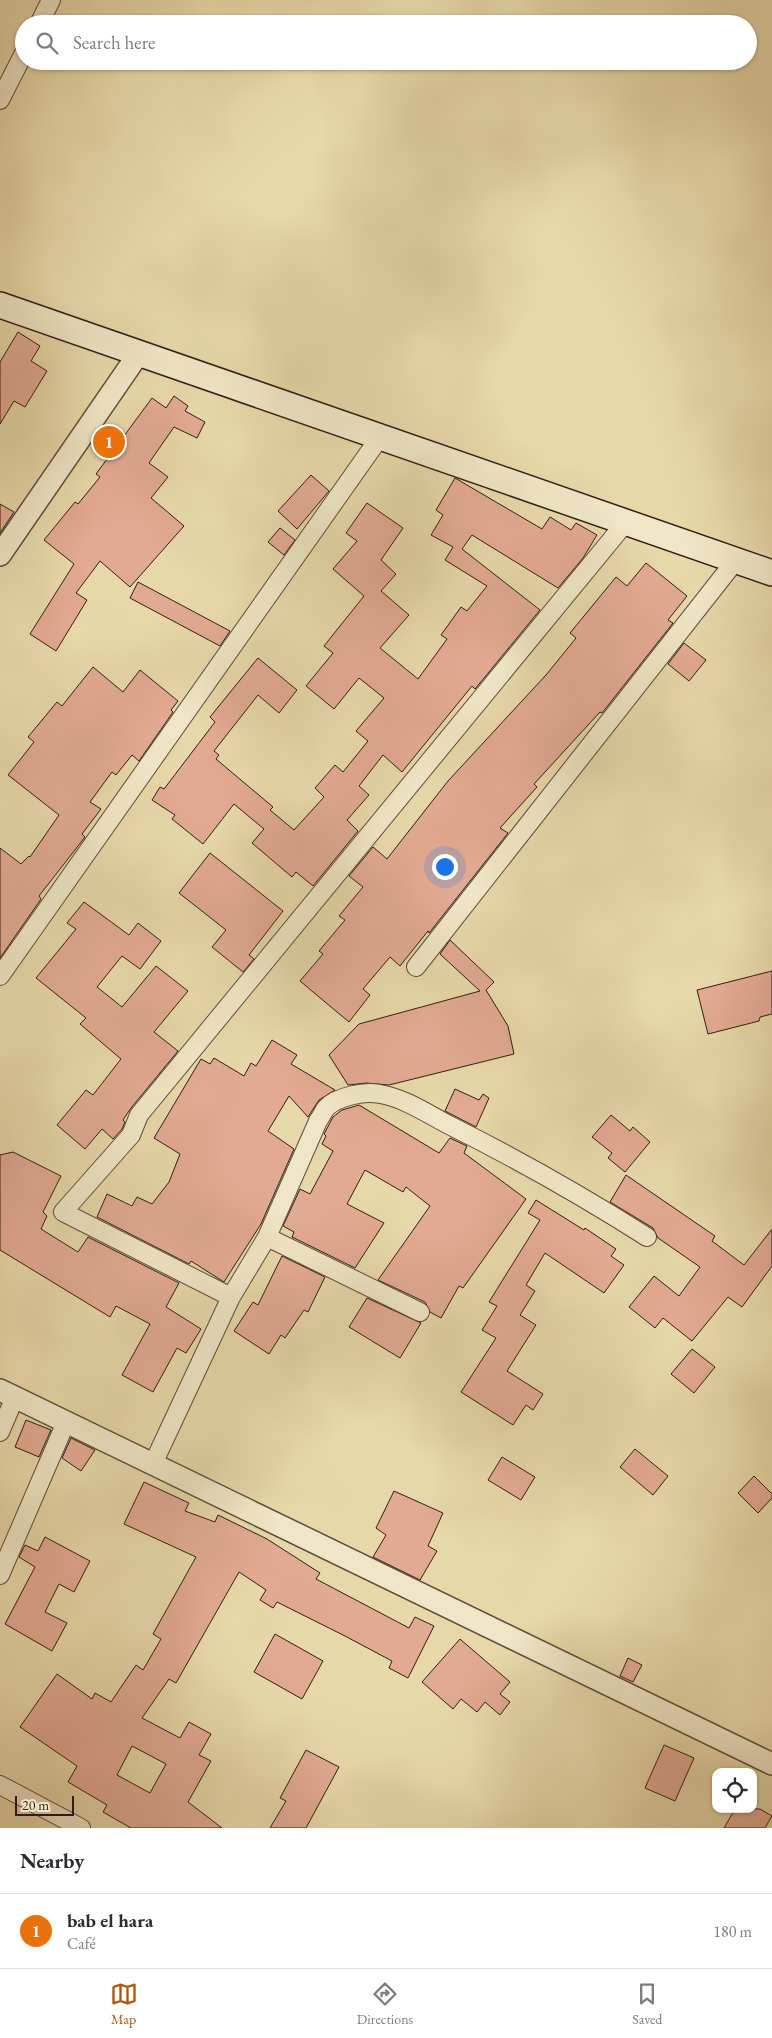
<!DOCTYPE html>
<meta charset="utf-8">
<style>
body{margin:0;font-family:"EB Garamond",serif;background:#f2f2f3;color:#2b2b33}
.controls{position:absolute;right:15px;bottom:15px;display:grid;overflow:hidden;border-radius:10px;box-shadow:0 1px 4px #0004}
.controls button{width:45px;height:45px;display:grid;place-items:center;padding:0;border:0;border-bottom:1px solid #e1e1e2;background:#fff;color:#2b2b33;font:25px sans-serif}
.scale{position:absolute;left:15px;bottom:12px;width:59px;box-sizing:border-box;padding-left:5px;border:2px solid #2f1d16;border-top:0;font-size:14px;line-height:18px;white-space:nowrap;color:#2f1d16;-webkit-text-stroke:4px #f0e6c7;paint-order:stroke}
.you{position:absolute;left:444px;top:866px;width:18px;height:18px;margin:-12px;border:4px solid #fff;border-radius:50%;background:#1a73e8;box-shadow:0 0 0 8px #1a73e833}
.badge{display:grid;place-items:center;width:32px;height:32px;border-radius:50%;background:#b45309;color:#fff;font-size:16px;font-weight:700}
.pin{position:absolute;translate:-50% -50%;border:2px solid #fff;box-shadow:0 1px 5px #0006}
.list{margin:0;padding:0;list-style:none}
h2{display:flex;justify-content:space-between;align-items:center;height:65px;margin:0;padding:0 20px;font-size:21px}
h2 small{font-size:16px;font-weight:400;color:#7c7c81}
.list li{display:grid;grid-template-columns:32px 1fr auto;gap:15px;align-items:center;box-sizing:border-box;height:75px;padding:0 20px;border-top:1px solid #e1e1e2}
.list b{display:block;font-size:19px;white-space:nowrap}
.list p{margin:0;font-size:16px;white-space:nowrap;color:#7c7c81}
.list em{font-size:16px;font-style:normal;color:#7c7c81}
.icon{flex:none;width:28px;height:28px;fill:none;stroke:currentColor;stroke-width:2;stroke-linecap:round;stroke-linejoin:round}
.map{position:relative;flex:none;width:772px;height:1828px;overflow:hidden}
.search{position:absolute;background:#fff;box-shadow:0 1px 4px #0004;left:15px;right:15px;top:15px;height:55px;display:flex;align-items:center;gap:12px;box-sizing:border-box;padding:0 18px;border-radius:28px;color:#7c7c81;font-size:19px}
.sheet{height:140px;background:#fff}
nav{display:flex;justify-content:space-around;align-items:center;box-sizing:border-box;height:70px;border-top:1px solid #e1e1e2;background:#fff;font-size:14px;color:#7c7c81}
nav a{display:grid;justify-items:center;gap:2px}
nav .on{color:#b45309}
.map>svg:first-child{display:block}
.building{fill:#e2aa92;stroke:#2f1d16;fill-rule:evenodd}
.lines{fill:none;stroke-linecap:round;stroke-linejoin:round}
.minor-casing{stroke:#5d4c3b;stroke-width:20}
.tertiary-casing{stroke:#5d4c3b;stroke-width:24}
.secondary-casing{stroke:#2f1d16;stroke-width:28}
.minor{stroke:#f0e6c7;stroke-width:18}
.tertiary{stroke:#f0e6c7;stroke-width:21}
.secondary{stroke:#f0e6c7;stroke-width:25}
</style>
<div class="map">
<svg width="772" height="1828" viewBox="0 0 772 1828">
<rect width="100%" height="100%" fill="#e8d8a9"/>
<filter id="stains"><feTurbulence type="fractalNoise" baseFrequency=".004" numOctaves="4"/><feColorMatrix values="0 0 0 0 .2 0 0 0 0 .09 0 0 0 0 .02 0 0 0 .5 -.17"/></filter>
<radialGradient id="worn" r=".72"><stop offset=".6" stop-color="#630" stop-opacity="0"/><stop offset="1" stop-color="#630" stop-opacity=".3"/></radialGradient>
<path class="building" d="M18 332 40 346 31 361 47 371 25 407 14 401 0 424V362Z
M174 396 188 406 185 411 205 422 197 438 174 427 149 463 168 477 151 498 184 526 130 587 100 561 76 593 87 600 56 651 30 634 74 564 44 540 75 502 78 504 100 477 96 474 152 398 166 408Z
M311 475 329 491 297 529 278 511Z
M455 478 542 529 550 517 571 530 576 523 597 535 583 558 558 588 472 535 462 549 540 610 475 689 472 686 402 772 383 755 359 786 369 795 347 820 358 831 313 886 296 872 292 877 252 843 264 829 234 804 203 844 172 819 175 815 152 800 160 787 164 789 215 722 210 717 258 658 297 690 279 713 258 695 214 751 219 755 216 759 273 807 270 810 294 830 324 797 315 788 335 765 343 772 368 741 356 731 384 698 359 678 334 709 306 686 333 653 324 646 364 596 333 569 357 541 346 533 367 503 403 528 381 560 396 574 381 591 409 615 380 648 418 679 447 639 441 635 461 607 467 611 487 586 445 560 453 547 431 535 443 515 436 510Z
M0 504 14 512 0 533Z
M280 528 295 540 284 555 268 542Z
M646 563 687 596 668 620 673 623 602 713 600 712 534 784 537 787 500 828 508 833 429 933 428 931 400 966 390 957 363 989 370 995 349 1022 300 981 323 954 319 951 345 920 339 916 363 887 349 876 373 847 387 859 448 781 546 675 576 638 570 633 616 577 627 586Z
M138 582 230 631 220 646 130 598Z
M684 643 706 660 689 681 668 664Z
M93 667 123 692 140 670 178 701 171 710 173 712 139 761 132 755 116 775 112 772 90 802 101 809 82 834 85 837 39 896 41 899 0 958V848L21 864 29 856 30 857 59 815 8 775 34 742 28 737 57 702 62 706Z
M210 853 283 911 249 955 254 959 243 972 212 947 226 930 179 893Z
M84 902 129 935 138 923 161 941 140 969 122 956 97 987 122 1007 156 966 188 991 154 1032 178 1051 131 1108 123 1120 125 1122 122 1129 113 1139 102 1129 85 1149 57 1125 86 1090 93 1095 121 1059 80 1024 86 1018 36 978 76 929 67 923Z
M450 940 494 982 486 990 508 1026 514 1054 389 1085 366 1083 348 1085 329 1055 359 1024 480 991 440 954Z
M772 971V1014L760 1017 759 1021 708 1034 697 990Z
M272 1040 297 1055 291 1064 335 1090 319 1100 308 1117 289 1096 268 1131 294 1149 261 1224 224 1282 191 1261 189 1264 97 1217 107 1194 132 1206 137 1197 152 1204 169 1182 180 1154 154 1138 201 1059 210 1064 214 1058 244 1076 251 1063 256 1066Z
M455 1089 479 1100 483 1094 489 1098 476 1127 445 1111Z
M359 1105 439 1153 450 1138 467 1146 464 1153 526 1199 463 1288 459 1286 441 1318 430 1312 425 1302 378 1280 430 1206 406 1187 403 1192 365 1170 347 1204 384 1223 355 1268 292 1237 294 1232 283 1226 300 1189 310 1194 333 1151 322 1144 326 1136 324 1134 333 1117 342 1110Z
M611 1115 630 1131 633 1127 650 1142 625 1172 608 1158 612 1153 592 1137Z
M13 1152 61 1176 43 1212 47 1216 41 1229 78 1252 88 1237 179 1283 166 1307 201 1329 186 1353 177 1348 153 1392 122 1375 150 1324 116 1306 110 1317 0 1250V1155Z
M626 1175 715 1236 712 1241 744 1265 772 1229V1266L742 1307 728 1297 692 1341 663 1318 655 1328 629 1307 654 1276 679 1296 700 1267 658 1238 653 1228 610 1202Z
M536 1200 584 1230 585 1228 616 1249 611 1256 624 1265 604 1293 545 1253 526 1285 535 1291 520 1315 536 1325 507 1371 543 1394 533 1410 526 1405 513 1425 461 1392 496 1338 482 1330 497 1306 489 1302 540 1220 528 1213Z
M282 1256 325 1277 308 1312 304 1310 285 1338 281 1335 269 1354 234 1331 253 1302 258 1305Z
M367 1298 421 1323 400 1358 349 1327Z
M692 1349 715 1367 694 1393 671 1374Z
M26 1420 51 1430 39 1457 15 1447Z
M71 1438 95 1450 81 1471 62 1458Z
M635 1449 668 1476 653 1495 620 1467Z
M502 1457 535 1477 521 1500 488 1480Z
M754 1476 772 1494V1498L758 1513 738 1493Z
M144 1482 189 1503 185 1511 215 1522 218 1515 267 1539 320 1573 316 1579 409 1628 415 1617 434 1626 408 1678 389 1668 392 1661 345 1636 277 1602 273 1608 260 1600 266 1590 239 1572 176 1683 169 1679 142 1718 180 1738 189 1722 211 1734 199 1755 211 1761 188 1802 222 1828H131L103 1812 107 1805 68 1782 77 1766 20 1727 57 1674 92 1699 95 1693 111 1702 136 1665 143 1670 161 1639 153 1634 196 1557 124 1524ZM132 1746 166 1764 150 1793 117 1775Z
M394 1491 443 1513 428 1546 437 1551 420 1580 373 1557 386 1535 376 1528Z
M45 1537 90 1561 74 1592 59 1584 45 1612 67 1623 52 1651 5 1624 35 1567 19 1557 25 1545 38 1551Z
M275 1634 323 1661 302 1699 254 1672Z
M460 1639 510 1682 500 1694 510 1702 500 1715 485 1702 477 1712 461 1699 453 1709 422 1682Z
M628 1658 642 1665 633 1682 620 1676Z
M664 1745 694 1758 675 1801 645 1788Z
M306 1750 339 1767 306 1828H270L286 1801 280 1798Z
M735 1809H760L772 1816 765 1828H724Z"/>
<g class="lines">
<g class="minor-casing">
<path id="minor" d="M39 24 51 0
M0 100 24 53
M416 967 736 560
M0 976 380 437
M267 1237 420 1312
M231 1297 63 1212 131 1135 139 1115 626 522
M0 1432 15 1397
M153 1464 231 1297 267 1237 318 1121C321 1117 323 1112 326 1108 338 1096 364 1091 380 1094 404 1098 428 1114 449 1125 519 1160 581 1195 647 1237
M0 1575 66 1422
M0 1785 81 1828"/>
</g>
<g class="tertiary-casing">
<path id="tertiary" d="M0 555 139 353
M0 1390 772 1764"/>
</g>
<g class="secondary-casing">
<path id="secondary" d="M0 305 772 573"/>
</g>
<use href="#minor" class="minor"/>
<use href="#tertiary" class="tertiary"/>
<use href="#secondary" class="secondary"/>
</g>
<rect width="100%" height="100%" filter="url(#stains)"/>
<rect width="100%" height="100%" fill="url(#worn)"/>
</svg>
<div class="controls">
<button><svg class="icon" aria-label="locate" viewBox="0 0 24 24"><circle cx="12" cy="12" r="6"/><path d="M12 2v4M12 18v4M2 12h4M18 12h4"/></svg></button>
</div>
<div class="scale">20 m</div>
<div class="you"></div>
<div class="pin badge" style="left:109px;top:442px;background:#e8710a">1</div>
<div class="search"><svg class="icon" aria-label="search" viewBox="0 0 24 24"><circle cx="10" cy="10" r="6"/><path d="M15 15l6 6"/></svg>Search here</div>
</div>
<section class="sheet">
<h2>Nearby<small></small></h2>
<ul class="list">
<li><span class="badge" style="background:#e8710a">1</span><div><b>bab el hara</b><p>Café</p></div><em>180 m</em></li>
</ul>
</section>
<nav>
<a class="on"><svg class="icon" aria-label="map" viewBox="0 0 24 24"><path d="M3 6l6-2 6 2 6-2v14l-6 2-6-2-6 2zM9 4v14M15 6v14"/></svg>Map</a>
<a><svg class="icon" aria-label="directions" viewBox="0 0 24 24"><path d="M12 3l9 9-9 9-9-9zM9 14v-3h6M13 9l2 2-2 2"/></svg>Directions</a>
<a><svg class="icon" aria-label="saved" viewBox="0 0 24 24"><path d="M7 4h10v16l-5-4-5 4z"/></svg>Saved</a>
</nav>
